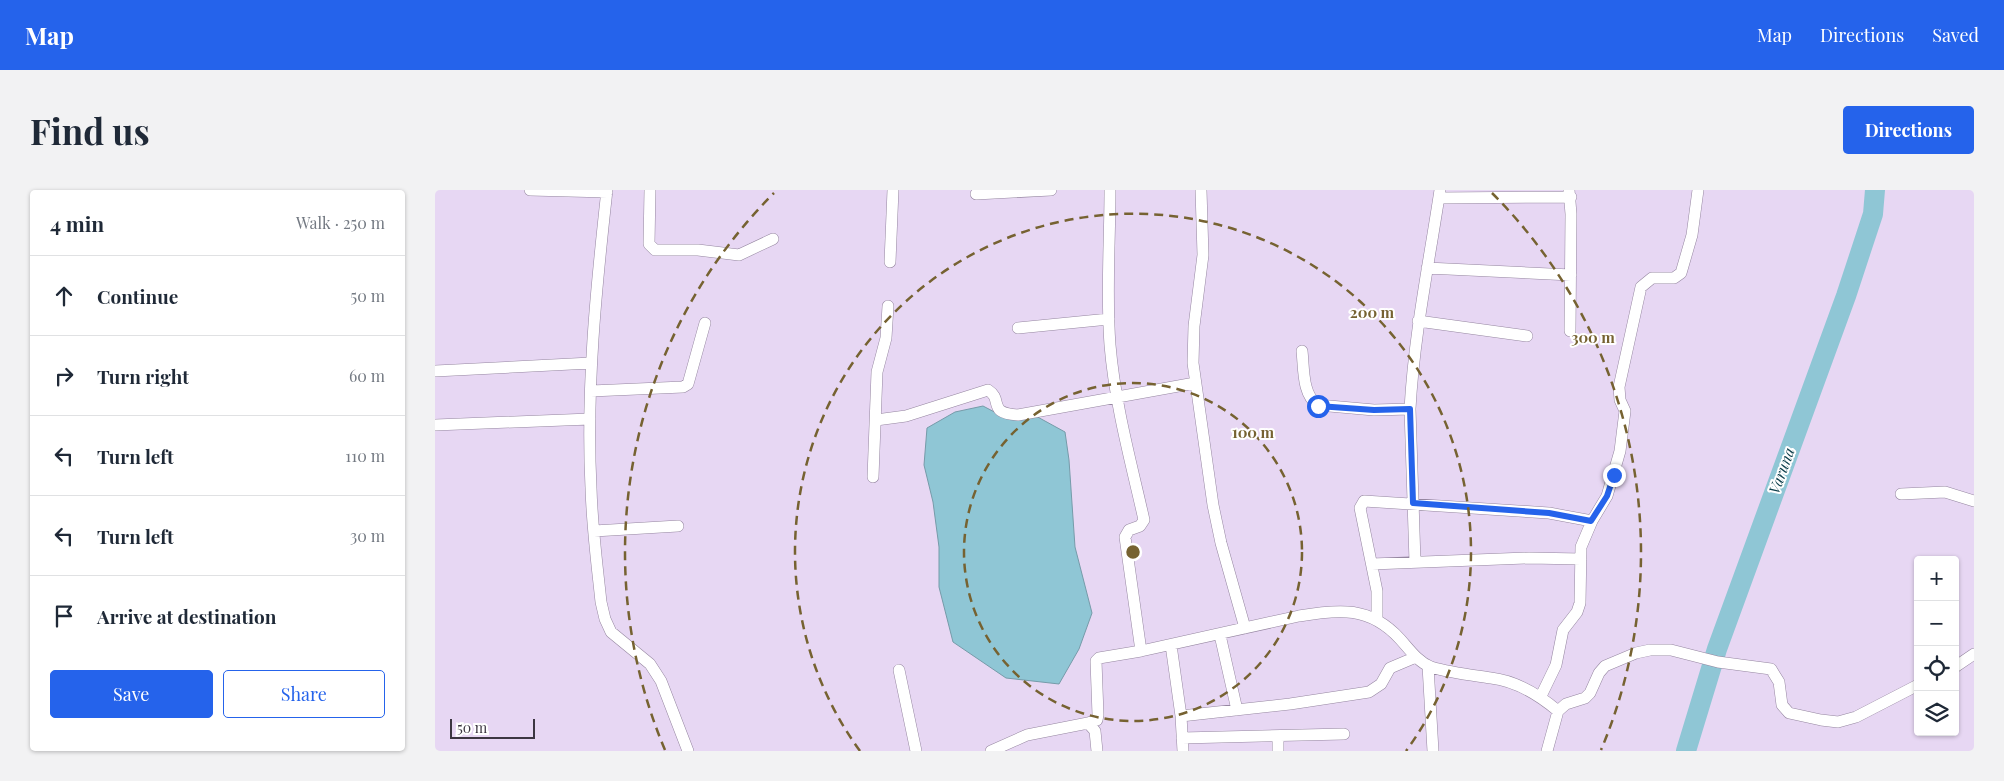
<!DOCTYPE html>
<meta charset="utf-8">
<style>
body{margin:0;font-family:"Playfair Display",serif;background:#f2f2f3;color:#1f2937}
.controls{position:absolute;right:15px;bottom:15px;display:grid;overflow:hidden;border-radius:5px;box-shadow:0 1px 4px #0004}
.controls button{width:45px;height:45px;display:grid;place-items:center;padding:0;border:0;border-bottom:1px solid #e0e1e3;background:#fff;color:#1f2937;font:25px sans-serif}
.scale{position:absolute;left:15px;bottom:12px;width:85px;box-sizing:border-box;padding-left:5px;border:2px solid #3c3641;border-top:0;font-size:14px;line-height:18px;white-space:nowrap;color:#3c3641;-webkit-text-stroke:4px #fff;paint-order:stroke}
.stop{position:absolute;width:15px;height:15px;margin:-11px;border:4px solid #2563eb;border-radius:50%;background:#fff}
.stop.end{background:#2563eb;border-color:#fff;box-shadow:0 1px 5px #0008}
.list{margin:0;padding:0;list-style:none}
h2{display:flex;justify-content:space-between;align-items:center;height:65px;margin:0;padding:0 20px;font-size:21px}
h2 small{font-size:16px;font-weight:400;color:#747a83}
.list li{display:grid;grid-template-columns:32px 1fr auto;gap:15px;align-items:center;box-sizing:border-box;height:80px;padding:0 20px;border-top:1px solid #e0e1e3}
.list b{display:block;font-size:19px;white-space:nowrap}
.list em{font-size:16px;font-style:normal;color:#747a83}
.actions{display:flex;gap:10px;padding:15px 20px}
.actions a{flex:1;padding:11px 0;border:1px solid #2563eb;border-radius:5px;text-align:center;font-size:18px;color:#2563eb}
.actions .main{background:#2563eb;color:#fff}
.icon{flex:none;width:28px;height:28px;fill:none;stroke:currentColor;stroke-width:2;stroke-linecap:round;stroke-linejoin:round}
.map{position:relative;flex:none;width:1539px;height:561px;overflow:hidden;border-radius:5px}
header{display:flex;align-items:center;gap:30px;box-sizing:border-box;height:70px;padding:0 25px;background:#2563eb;color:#fff}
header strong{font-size:24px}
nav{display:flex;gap:28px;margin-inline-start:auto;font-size:18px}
.intro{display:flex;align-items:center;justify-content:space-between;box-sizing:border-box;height:120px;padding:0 30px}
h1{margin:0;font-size:35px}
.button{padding:12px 22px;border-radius:5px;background:#2563eb;color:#fff;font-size:18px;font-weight:700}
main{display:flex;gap:30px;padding:0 30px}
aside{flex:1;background:#fff;border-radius:5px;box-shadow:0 1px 4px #0004}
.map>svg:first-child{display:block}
.water{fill:#8fc6d5;stroke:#769ba9}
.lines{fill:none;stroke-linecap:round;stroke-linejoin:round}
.river{stroke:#8fc6d5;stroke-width:20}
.minor-casing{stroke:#9586a0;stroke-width:12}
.minor{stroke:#fff;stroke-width:11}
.route{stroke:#2563eb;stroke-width:6}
.ring{fill:none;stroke:#766231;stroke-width:2.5;stroke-dasharray:9 6}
.labels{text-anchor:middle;stroke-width:4;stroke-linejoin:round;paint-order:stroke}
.water-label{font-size:15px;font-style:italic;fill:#0f404c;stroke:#fff}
.centre{fill:#766231;stroke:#fff;stroke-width:2.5}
.ring-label{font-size:15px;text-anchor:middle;font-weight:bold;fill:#766231;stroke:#fff;stroke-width:4;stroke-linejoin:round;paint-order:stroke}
</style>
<header>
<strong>Map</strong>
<nav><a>Map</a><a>Directions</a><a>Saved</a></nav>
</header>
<div class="intro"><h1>Find us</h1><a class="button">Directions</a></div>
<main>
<aside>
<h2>4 min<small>Walk · 250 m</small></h2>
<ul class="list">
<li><svg class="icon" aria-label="ahead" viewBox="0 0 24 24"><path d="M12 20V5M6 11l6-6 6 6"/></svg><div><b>Continue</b></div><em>50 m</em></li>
<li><svg class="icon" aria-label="right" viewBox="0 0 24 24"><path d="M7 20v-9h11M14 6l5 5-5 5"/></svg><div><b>Turn right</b></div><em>60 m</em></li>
<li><svg class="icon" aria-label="left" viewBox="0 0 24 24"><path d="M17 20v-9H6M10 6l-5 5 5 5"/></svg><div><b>Turn left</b></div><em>110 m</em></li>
<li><svg class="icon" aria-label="left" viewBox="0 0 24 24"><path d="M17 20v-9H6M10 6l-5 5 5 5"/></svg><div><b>Turn left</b></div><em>30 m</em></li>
<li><svg class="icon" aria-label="arrive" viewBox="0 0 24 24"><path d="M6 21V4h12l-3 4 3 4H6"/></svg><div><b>Arrive at destination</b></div></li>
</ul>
<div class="actions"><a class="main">Save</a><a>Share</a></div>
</aside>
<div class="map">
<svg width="1539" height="561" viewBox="0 0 1539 561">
<rect width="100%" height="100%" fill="#e7d7f3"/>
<path class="water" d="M548 216 569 227 599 225 630 242 634 270 640 357 657 423 644 459 624 494 571 488 518 452 504 397V357L498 312 489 275 492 238 520 222Z"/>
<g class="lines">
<path class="river" d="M1251 561 1282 459 1411 106 1438 24 1440 0"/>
<g class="minor-casing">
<path id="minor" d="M95 0 172 2
M172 0C161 99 151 199 156 298 157 336 162 374 166 412L170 429 176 442 215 474 226 491 253 561
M215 0 214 54 220 60H263L304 65 338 49
M675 0C675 52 671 104 675 155 680 215 696 272 709 330L705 336 694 340 690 347 706 461 864 426C904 419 935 416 965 449 974 459 983 472 996 477 1016 483 1036 485 1056 488 1082 491 1104 505 1123 521
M766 0 768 65 759 136 758 173 778 315 786 353 810 438
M1134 0 1136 24 1135 141
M541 4 616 0
M1004 8 1136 7
M455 72 458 0
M992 78 1136 85
M983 131 1092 146
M583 138 674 129
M867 161C869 178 867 205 883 215L939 220 975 219
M0 181 156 173
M156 201 248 197 253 194 270 133
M441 230 471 226 553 200C569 210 551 223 583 225L760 193
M0 235 155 229
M438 287 442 182 451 148 453 116
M1466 304 1510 302 1539 311
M159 341 243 336
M980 372 975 219C979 145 994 73 1005 0
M937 374 1094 368 1146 369
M942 429V401L925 318 929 311 1114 323 1157 331
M785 445 802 520
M736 455 746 526 748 561
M993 476 998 561
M1520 477 1539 464
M464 480 481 561
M1106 506 1121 475 1128 440 1142 422 1145 413 1146 357 1157 331 1172 306 1185 261 1190 221 1185 210 1184 197 1206 97 1217 88H1239L1246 83 1257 45 1263 0
M746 526 855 514 934 502 946 494 955 478 981 467
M653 533 662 530 663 525 661 471 664 468 706 461
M747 548 909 544
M556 561 592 545 653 533 660 541 662 561
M843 561V546
M1112 561 1123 521 1131 514 1150 508 1155 503 1164 483 1170 476 1201 463 1215 460H1236L1283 472 1336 479 1344 492 1347 515 1354 523 1386 530 1403 532 1421 527 1483 495"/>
</g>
<use href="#minor" class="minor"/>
</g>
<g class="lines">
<path class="route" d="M883 216 939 220 975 219 978 313 1114 323 1156 331 1172 306 1179 285"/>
</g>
<g class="ring">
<circle cx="698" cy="362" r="169"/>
<path d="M425 561A338 338 0 1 1 971 561"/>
<path d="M230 560A508 508 0 0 1 339 3M1057 3A508 508 0 0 1 1166 560"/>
</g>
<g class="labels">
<g class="water-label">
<text transform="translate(1347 281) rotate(-70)" y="5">Varuna</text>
</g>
</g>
<circle cx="698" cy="362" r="8" class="centre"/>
<g class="ring-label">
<text x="937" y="128">200 m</text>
<text x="1158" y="153">300 m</text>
<text x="818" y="248">100 m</text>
</g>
</svg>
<div class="controls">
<button>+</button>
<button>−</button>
<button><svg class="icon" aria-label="locate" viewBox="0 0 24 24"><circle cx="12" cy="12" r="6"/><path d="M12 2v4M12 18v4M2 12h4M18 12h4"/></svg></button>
<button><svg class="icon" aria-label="layers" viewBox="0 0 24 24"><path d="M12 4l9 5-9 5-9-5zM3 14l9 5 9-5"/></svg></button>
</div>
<div class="scale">50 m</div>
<div class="stop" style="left:883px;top:216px"></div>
<div class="stop end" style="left:1179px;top:285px"></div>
</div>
</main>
